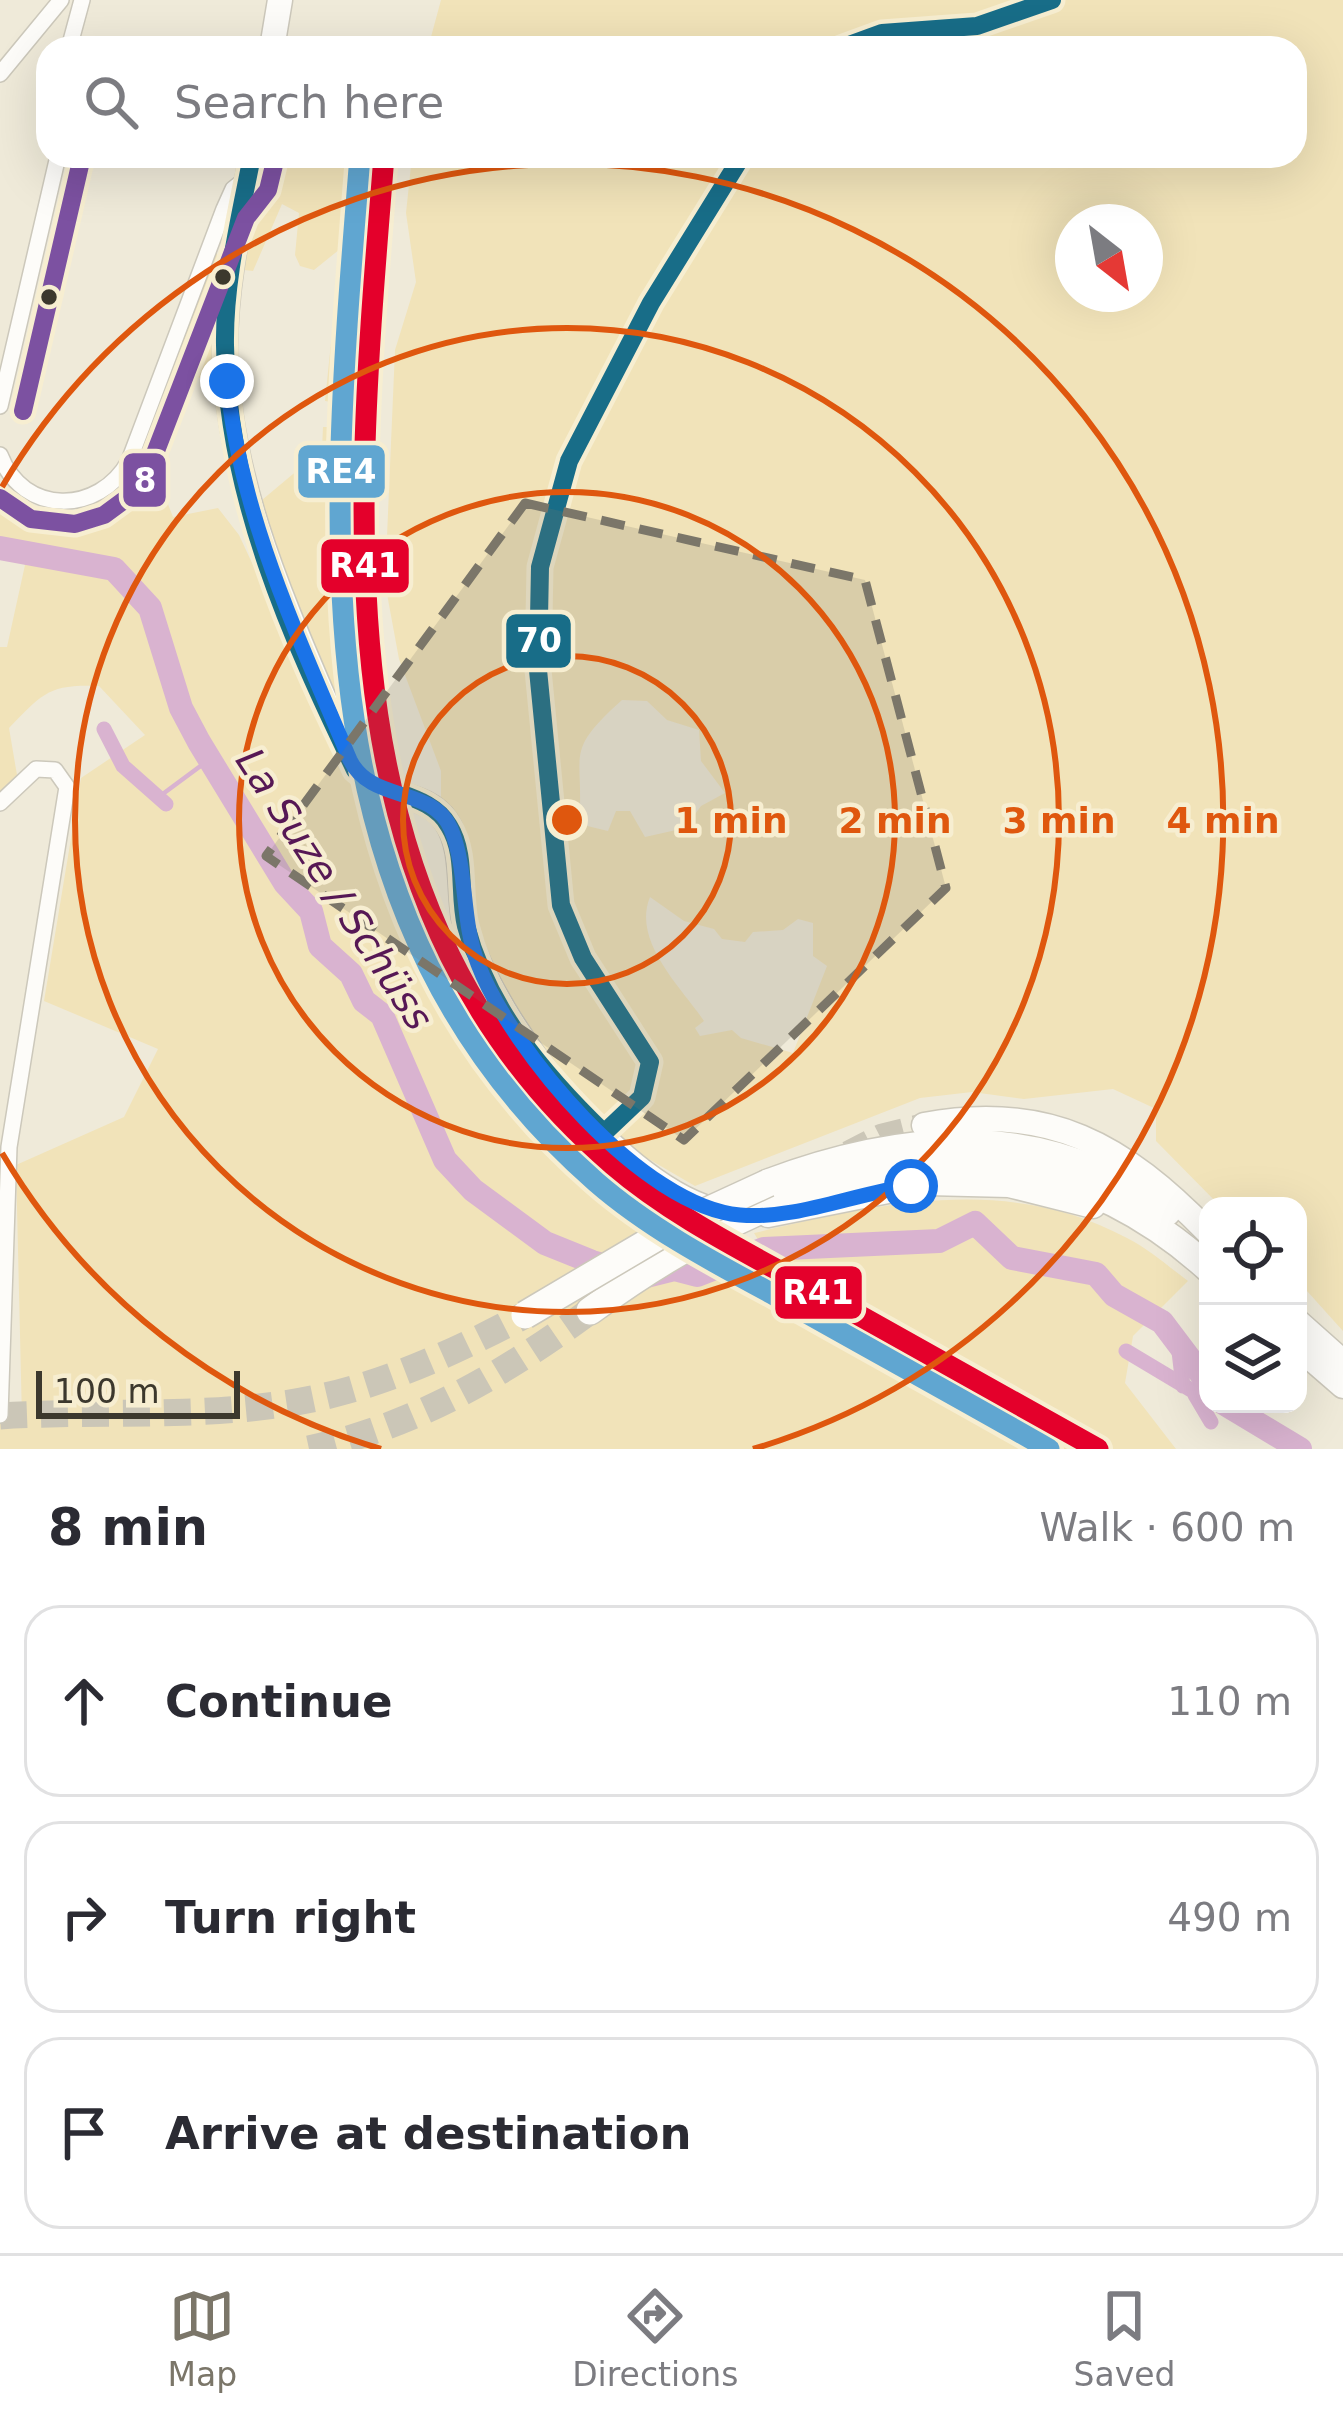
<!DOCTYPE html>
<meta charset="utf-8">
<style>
body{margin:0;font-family:"DejaVu Sans",sans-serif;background:#f7f7f7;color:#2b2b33}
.controls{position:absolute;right:36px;bottom:36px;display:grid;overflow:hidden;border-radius:24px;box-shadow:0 12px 48px #0002}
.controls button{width:108px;height:108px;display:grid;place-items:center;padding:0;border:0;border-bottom:3px solid #e1e1e2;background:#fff;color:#2b2b33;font:60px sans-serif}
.compass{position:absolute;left:1055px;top:204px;width:108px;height:108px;border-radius:50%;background:#fff;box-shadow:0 12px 48px #0002;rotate:149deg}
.scale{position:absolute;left:36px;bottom:30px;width:204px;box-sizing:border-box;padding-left:12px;border:6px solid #3c382d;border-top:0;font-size:33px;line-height:42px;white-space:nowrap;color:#3c382d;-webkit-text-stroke:9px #f7eed1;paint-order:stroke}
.stop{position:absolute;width:36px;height:36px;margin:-27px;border:9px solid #1a73e8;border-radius:50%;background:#fff}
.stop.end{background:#1a73e8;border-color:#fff;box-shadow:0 3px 12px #0008}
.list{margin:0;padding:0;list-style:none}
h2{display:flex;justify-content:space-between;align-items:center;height:156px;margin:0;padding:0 48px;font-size:51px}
h2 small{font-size:39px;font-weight:400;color:#7c7c81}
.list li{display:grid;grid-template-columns:78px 1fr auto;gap:36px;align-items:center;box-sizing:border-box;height:192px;margin:0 24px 24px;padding:0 24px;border:3px solid #e1e1e2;border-radius:36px}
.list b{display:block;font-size:45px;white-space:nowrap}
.list em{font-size:39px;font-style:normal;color:#7c7c81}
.icon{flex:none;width:66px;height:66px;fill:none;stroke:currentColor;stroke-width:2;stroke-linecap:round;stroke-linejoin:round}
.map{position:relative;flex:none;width:1343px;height:1449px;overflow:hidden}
.search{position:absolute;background:#fff;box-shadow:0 12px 48px #0002;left:36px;right:36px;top:36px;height:132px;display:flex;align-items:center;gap:30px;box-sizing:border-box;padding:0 42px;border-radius:36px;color:#7c7c81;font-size:45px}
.sheet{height:804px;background:#fff}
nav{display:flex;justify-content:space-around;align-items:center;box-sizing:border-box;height:168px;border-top:3px solid #e1e1e2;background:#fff;font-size:33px;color:#7c7c81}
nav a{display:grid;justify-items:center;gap:6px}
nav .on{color:#7b7669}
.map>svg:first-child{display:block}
.green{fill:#f1e3b9;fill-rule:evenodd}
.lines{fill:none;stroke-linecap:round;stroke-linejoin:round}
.stream{stroke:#d9b3d0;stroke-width:4.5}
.canal{stroke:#d9b3d0;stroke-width:15}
.river{stroke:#d9b3d0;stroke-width:24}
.primary-tunnel{stroke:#cbc6b7;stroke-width:24;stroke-dasharray:24 12;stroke-linecap:butt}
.highway-tunnel{stroke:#cbc6b7;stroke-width:27;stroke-dasharray:27 14;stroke-linecap:butt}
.street-casing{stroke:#ccc8bb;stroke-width:18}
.secondary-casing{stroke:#ccc8bb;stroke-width:24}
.primary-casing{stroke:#ccc8bb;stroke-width:27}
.highway-casing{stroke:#ccc8bb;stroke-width:30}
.street{stroke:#fdfcf9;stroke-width:15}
.secondary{stroke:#fdfcf9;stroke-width:21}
.primary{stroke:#fdfcf9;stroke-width:24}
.highway{stroke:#fdfcf9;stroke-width:27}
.highway-bridge-casing{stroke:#ccc8bb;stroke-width:30;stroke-linecap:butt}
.highway-bridge{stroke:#fdfcf9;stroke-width:27}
.bus-1-casing{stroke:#f7eed1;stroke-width:27}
.bus-2-casing{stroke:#f7eed1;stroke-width:27}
.bus-1{stroke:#186d88;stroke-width:18}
.bus-2{stroke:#7c51a1;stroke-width:18}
.rail-1-casing{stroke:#f7eed1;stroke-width:30}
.rail-2-casing{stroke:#f7eed1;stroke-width:30}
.rail-1{stroke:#e4002b;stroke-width:21}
.rail-2{stroke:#60a6d1;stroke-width:21}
.route{stroke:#1a73e8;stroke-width:15}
.marked{fill:#7b7669;fill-opacity:0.2;stroke:#7b7669;stroke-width:9;stroke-dasharray:24 15;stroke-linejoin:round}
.ring{fill:none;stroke:#df570e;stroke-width:6}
.bus-dot{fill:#3c382d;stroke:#f7eed1;stroke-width:4.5}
.labels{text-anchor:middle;stroke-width:9;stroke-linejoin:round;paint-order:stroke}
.water-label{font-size:39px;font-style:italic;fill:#561855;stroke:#f7eed1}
.centre{fill:#df570e;stroke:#f7eed1;stroke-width:6}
.ring-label{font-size:36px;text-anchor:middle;font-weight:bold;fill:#df570e;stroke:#f7eed1;stroke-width:9;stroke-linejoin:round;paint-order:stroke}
.line-badge{stroke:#f7eed1;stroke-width:4.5}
.badge-label{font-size:33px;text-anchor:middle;font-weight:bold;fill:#fff}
</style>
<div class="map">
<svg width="1343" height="1449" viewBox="0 0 1343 1449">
<rect width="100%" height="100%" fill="#efead9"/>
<path class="green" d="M441 0H1343V1331L1298 1281V1206H1220L1156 1141V1109L1113 1089 1024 1099 972 1092 920 1098 695 1186 604 1133 508 1024 441 815V771L399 659 385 583 395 350 416 282 406 213 412 156H1295V48H428ZM1073 222H1145V294H1073ZM622 700 647 701 667 720 699 730 701 761 725 793 701 806 685 828 645 837 630 811H616L608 831 579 824C585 752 562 754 622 700ZM650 897 684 921 714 929 722 939 745 942 753 932 783 930 798 919 813 923V956L827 966 793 1053 741 1038 732 1030 700 1036 695 1028 704 1021C680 986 632 941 650 897Z
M290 156H370L368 201 344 203 345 245 314 270 300 266 295 255 299 213 282 204 253 271 244 270 248 216 271 192Z
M217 238V381L191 376 175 411 181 418 159 481 173 517 218 508 239 535 364 804 405 919 439 994 457 986C508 1081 581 1157 668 1215L636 1234 678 1260 737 1273 797 1295H816L820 1287 768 1256 754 1233C879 1204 1007 1173 1127 1238 1149 1249 1169 1267 1188 1281L1133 1336 1125 1383 1176 1449H0V1400L22 1419 16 1165 124 1117 158 1049 44 1001 81 778 145 735 99 686C49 684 43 693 9 728L17 775 0 792V647H7L25 565 0 541V497L37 515 75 516 76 507 111 494 191 318Z
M354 342 349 528 361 685 386 780 364 765 275 552 262 500 299 469 321 471 323 427H338L339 403 325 401 331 343Z"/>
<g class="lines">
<path class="stream" d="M160 796 210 759"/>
<path class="canal" d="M104 729 123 766 166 804
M1178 1343 1183 1386
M1126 1351 1208 1400
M1195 1395 1211 1422
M1217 1404 1229 1409"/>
<path class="river" d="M0 548 114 569 150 608 181 708 199 742 285 883 311 911 320 946 351 974 364 1001 382 1015 445 1160 473 1190 545 1243 592 1262 642 1277 674 1269 697 1275 764 1249 939 1241 975 1223 1012 1258 1096 1274 1114 1295 1162 1322 1208 1383
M1225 1404 1300 1449"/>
<path class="primary-tunnel" d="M848 1153 881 1136 924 1125"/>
<path class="highway-tunnel" d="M0 1416C94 1410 189 1418 283 1404 369 1392 447 1356 523 1316
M309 1449C415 1426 504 1374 590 1311"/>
<g class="street-casing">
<path id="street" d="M69 48 82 0
M0 74 61 0
M0 406 58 156
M0 455C23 516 99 515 129 461L224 209 233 189 247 178
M0 803 36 769 55 770 67 787 9 1147 0 1415"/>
</g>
<g class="secondary-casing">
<path id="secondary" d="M841 48 882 33 977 26 1052 0
M604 1133 642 1097 650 1062 583 958 561 905 538 670 540 567 569 461 651 303 742 156"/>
</g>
<g class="primary-casing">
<path id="primary" d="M272 48 280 0
M252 156C240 219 225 283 225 348 227 494 295 627 350 760 371 802 422 786 446 821 466 851 457 896 466 929 494 1023 623 1192 722 1212
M924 1125C1049 1102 1123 1145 1208 1232
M768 1215 928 1183 1009 1185 1093 1206
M1298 1322 1343 1362
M1298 1347 1343 1386"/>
</g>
<g class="highway-casing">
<path id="highway" d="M768 1183C904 1132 1046 1119 1167 1212
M590 1311C783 1170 1009 1089 1208 1268"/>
</g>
<use href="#street" class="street"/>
<use href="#secondary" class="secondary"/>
<use href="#primary" class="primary"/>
<use href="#highway" class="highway"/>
<g class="highway-bridge-casing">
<path id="highway-bridge" d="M525 1315 679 1224 768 1183"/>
</g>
<use href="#highway-bridge" class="highway-bridge"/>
<g class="bus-1-casing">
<path id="bus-1" d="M841 48 882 33 977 26 1052 0
M252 156C240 218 224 282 225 345 227 495 291 638 355 770 382 796 430 792 449 826 467 855 458 894 466 926 488 1009 543 1074 604 1133
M604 1133 642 1097 650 1062 583 958 561 905 538 670 540 567 569 461 651 303 742 156"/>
</g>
<g class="bus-2-casing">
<path id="bus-2" d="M23 411 81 161
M0 498 31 519 75 524 104 515 142 487 246 218 268 190 275 161"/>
</g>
<use href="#bus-1" class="bus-1"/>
<use href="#bus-2" class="bus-2"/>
<g class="rail-1-casing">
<path id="rail-1" d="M384 156C356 509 312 907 613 1165 670 1214 740 1249 805 1285 903 1340 1001 1394 1098 1449"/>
</g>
<g class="rail-2-casing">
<path id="rail-2" d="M360 156C331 521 289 913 596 1182 650 1229 717 1264 780 1298 870 1349 960 1398 1049 1449"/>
</g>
<use href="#rail-1" class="rail-1"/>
<use href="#rail-2" class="rail-2"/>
</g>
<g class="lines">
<path class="route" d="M227 381C240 516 298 636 350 760 371 803 433 786 451 829 468 871 461 920 478 964 511 1051 643 1207 740 1215 797 1220 855 1193 911 1186"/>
</g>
<path class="marked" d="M525 503 865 580 946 888 684 1140 266 856Z"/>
<g class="ring">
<circle cx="567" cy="820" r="164"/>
<circle cx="567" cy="820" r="328"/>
<circle cx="567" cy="820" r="492"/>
<path d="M381 1449A656 656 0 0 1 2 1153M2 487A656 656 0 1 1 753 1449"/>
</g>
<g class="bus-dot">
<circle cx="223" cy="277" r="10"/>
<circle cx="49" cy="297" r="10"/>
</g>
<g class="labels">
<g class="water-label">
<text transform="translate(335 889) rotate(57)" y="14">La Suze / Schüss</text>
</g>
</g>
<circle cx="567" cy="820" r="18" class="centre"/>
<g class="ring-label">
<text x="731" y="833">1 min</text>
<text x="895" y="833">2 min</text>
<text x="1059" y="833">3 min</text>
<text x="1223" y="833">4 min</text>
</g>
<g class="line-badge">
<rect x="296" y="443" width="91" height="57" rx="12" fill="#60a6d1"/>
<rect x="121" y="451" width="47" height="58" rx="12" fill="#7c51a1"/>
<rect x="319" y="537" width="92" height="58" rx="12" fill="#e4002b"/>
<rect x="504" y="612" width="69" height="58" rx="12" fill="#186d88"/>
<rect x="773" y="1264" width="91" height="57" rx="12" fill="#e4002b"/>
</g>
<g class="badge-label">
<text x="341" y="483">RE4</text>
<text x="145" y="492">8</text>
<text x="365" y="577">R41</text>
<text x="539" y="652">70</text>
<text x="818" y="1304">R41</text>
</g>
</svg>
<div class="controls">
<button><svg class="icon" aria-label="locate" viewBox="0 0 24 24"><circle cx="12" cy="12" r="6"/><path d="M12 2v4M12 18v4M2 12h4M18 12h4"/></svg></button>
<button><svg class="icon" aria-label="layers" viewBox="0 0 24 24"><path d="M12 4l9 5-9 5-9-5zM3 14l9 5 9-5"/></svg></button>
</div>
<svg class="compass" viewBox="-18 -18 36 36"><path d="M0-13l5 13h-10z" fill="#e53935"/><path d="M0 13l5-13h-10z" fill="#7c7c81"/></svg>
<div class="scale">100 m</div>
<div class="stop" style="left:911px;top:1186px"></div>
<div class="stop end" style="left:227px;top:381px"></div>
<div class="search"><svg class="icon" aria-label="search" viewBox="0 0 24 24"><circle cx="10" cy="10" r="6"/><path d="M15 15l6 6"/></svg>Search here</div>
</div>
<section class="sheet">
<h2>8 min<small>Walk · 600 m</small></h2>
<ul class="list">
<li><svg class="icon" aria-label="ahead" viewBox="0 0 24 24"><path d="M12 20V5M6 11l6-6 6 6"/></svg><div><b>Continue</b></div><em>110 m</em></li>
<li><svg class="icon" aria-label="right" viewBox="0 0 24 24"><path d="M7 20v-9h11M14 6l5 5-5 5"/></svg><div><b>Turn right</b></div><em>490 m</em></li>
<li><svg class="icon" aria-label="arrive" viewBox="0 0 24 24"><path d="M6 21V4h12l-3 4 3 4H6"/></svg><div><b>Arrive at destination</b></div></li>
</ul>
</section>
<nav>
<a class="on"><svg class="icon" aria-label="map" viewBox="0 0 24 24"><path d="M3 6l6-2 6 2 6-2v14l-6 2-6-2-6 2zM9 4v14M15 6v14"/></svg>Map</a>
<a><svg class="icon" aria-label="directions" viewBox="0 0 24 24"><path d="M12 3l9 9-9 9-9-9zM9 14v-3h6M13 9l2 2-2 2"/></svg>Directions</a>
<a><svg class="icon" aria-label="saved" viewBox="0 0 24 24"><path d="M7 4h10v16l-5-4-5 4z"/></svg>Saved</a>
</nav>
